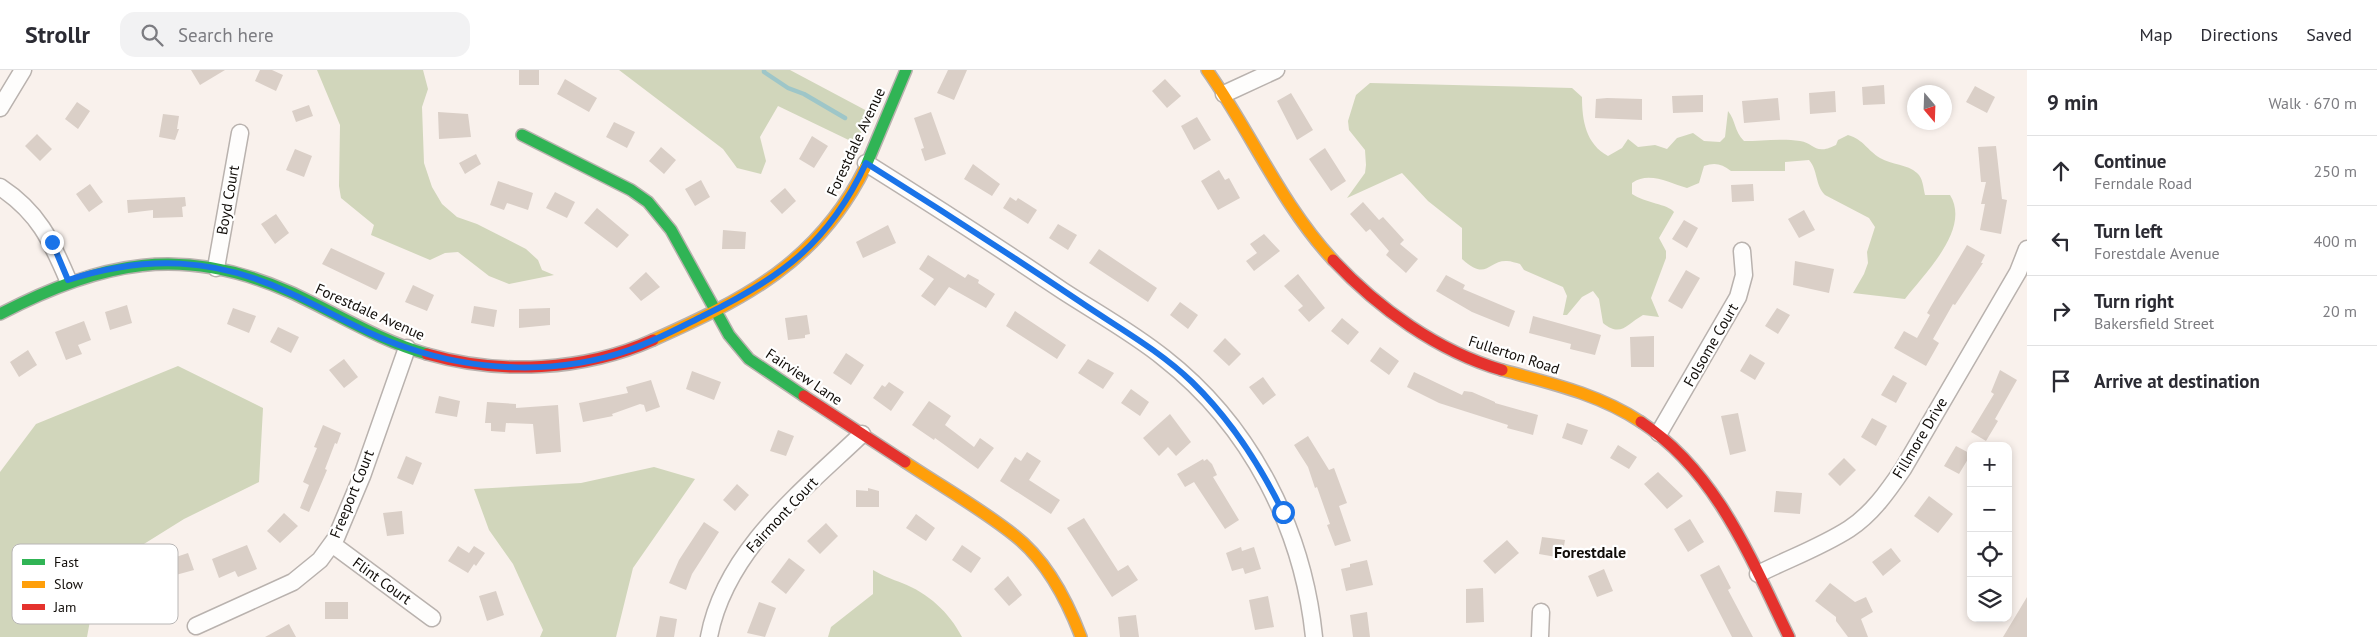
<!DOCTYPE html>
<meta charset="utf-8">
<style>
body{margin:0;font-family:"PT Sans",sans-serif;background:#f2f2f3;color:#2b2b33}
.controls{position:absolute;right:15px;bottom:15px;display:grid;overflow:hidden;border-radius:10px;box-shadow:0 2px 8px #0003}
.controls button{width:45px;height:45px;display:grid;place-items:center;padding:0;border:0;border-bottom:1px solid #e1e1e2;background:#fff;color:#2b2b33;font:25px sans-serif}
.compass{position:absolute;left:1907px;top:15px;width:45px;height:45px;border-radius:50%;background:#fff;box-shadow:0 2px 8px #0003;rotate:161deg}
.stop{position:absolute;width:15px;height:15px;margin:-11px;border:4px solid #1a73e8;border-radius:50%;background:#fff}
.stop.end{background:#1a73e8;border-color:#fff;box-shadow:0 1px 5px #0008}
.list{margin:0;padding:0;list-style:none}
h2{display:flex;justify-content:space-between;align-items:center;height:65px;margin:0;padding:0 20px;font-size:21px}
h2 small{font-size:16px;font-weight:400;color:#7c7c81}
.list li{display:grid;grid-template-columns:32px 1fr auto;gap:15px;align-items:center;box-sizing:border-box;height:70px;padding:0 20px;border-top:1px solid #e1e1e2}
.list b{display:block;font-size:19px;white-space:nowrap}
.list p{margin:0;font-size:16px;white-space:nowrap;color:#7c7c81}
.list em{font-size:16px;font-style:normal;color:#7c7c81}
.icon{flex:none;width:28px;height:28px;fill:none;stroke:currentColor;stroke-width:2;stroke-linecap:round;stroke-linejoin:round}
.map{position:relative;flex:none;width:2027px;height:567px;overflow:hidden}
header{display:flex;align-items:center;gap:30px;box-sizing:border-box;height:70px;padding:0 25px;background:#fff;border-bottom:1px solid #e1e1e2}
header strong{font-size:24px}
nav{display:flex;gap:28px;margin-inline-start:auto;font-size:18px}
.search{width:350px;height:45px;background:#f2f2f3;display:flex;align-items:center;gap:12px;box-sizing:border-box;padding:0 18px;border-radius:15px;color:#7c7c81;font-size:19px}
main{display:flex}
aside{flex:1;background:#fff}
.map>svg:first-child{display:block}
.forest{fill:#d1d6bb}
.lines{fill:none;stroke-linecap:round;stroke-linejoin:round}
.stream{stroke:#9ec6c8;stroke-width:4.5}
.building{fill:#dacfc7}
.street-casing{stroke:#b9b2ae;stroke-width:19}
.fast-casing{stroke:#b9b2ae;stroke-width:14}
.slow-casing{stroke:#b9b2ae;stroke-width:14}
.jam-casing{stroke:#b9b2ae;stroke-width:14}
.street{stroke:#fefdfc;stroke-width:16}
.fast{stroke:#30b455;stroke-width:11}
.slow{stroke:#ff9f0a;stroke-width:11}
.jam{stroke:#e5322d;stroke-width:11}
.route{stroke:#1a73e8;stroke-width:6}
.labels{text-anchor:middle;stroke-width:4.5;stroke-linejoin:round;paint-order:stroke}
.street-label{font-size:15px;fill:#110d09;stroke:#fff}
.neighbourhood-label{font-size:16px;font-weight:bold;fill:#110d09;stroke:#fff}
.key{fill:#fff;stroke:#b8b6b5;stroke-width:1}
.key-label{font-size:14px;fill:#110d09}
</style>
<header>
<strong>Strollr</strong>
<div class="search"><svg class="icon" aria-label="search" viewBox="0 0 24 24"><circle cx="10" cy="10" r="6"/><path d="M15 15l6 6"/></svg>Search here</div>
<nav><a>Map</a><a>Directions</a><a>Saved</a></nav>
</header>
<main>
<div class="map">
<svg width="2027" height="567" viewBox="0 0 2027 567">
<rect width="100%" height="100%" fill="#f9f1ec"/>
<path class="forest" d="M317 0H423L428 19 422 37 424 93 432 117 442 134 457 147 477 154 526 179 538 190 542 200 554 205 509 214 489 206 458 182 445 183 430 190 371 165 374 155 341 128 339 116 340 55Z
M619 0H790L869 42 857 74 778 36 760 67 766 91 761 104 737 98 723 79Z
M1370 13 1572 18 1582 27C1582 51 1586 74 1608 86L1622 78 1628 69 1638 77 1655 75 1667 79 1677 68 1693 63 1704 71 1720 72 1725 67 1728 41C1736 51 1734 61 1744 71 1762 71 1782 68 1800 71 1815 73 1814 86 1836 75L1838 70 1848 65C1864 70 1867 80 1880 88 1892 95 1907 94 1917 103 1923 108 1923 117 1925 125H1950C1971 159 1925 203 1905 229L1853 223 1864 204 1868 193 1867 182 1875 157 1869 148 1825 125C1815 115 1818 100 1809 90L1785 92V101H1731C1722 94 1715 92 1704 96L1699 113 1687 118C1669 113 1649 101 1632 113V124C1645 133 1668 134 1674 142L1659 168 1666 181V188L1651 228 1659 247 1643 245C1627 254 1621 268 1603 253L1599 229 1593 221 1582 227 1567 245H1563L1567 226 1563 217 1524 200 1520 194C1516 193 1511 191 1507 191 1488 190 1487 212 1462 189V158L1428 131 1402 103 1347 128 1365 103 1366 95 1365 80 1349 60 1348 51 1356 25Z
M178 296 263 338 259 412 184 449 99 502 87 567H0V402L36 354Z
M654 397 695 409 633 498 616 567H540L543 560 513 494 489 460 474 419 581 413Z
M873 500C883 506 892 509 902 513 928 523 949 542 962 567H828L831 557 873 524Z"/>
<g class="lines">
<path class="stream" d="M764 0V2L788 18 804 24 845 48"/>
</g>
<path class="building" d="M191 0H225L200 15Z
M260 0H272L283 5 276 21 255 11Z
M519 0H539V15H519Z
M948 0H967L954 30 937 23Z
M565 9 597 28 589 42 557 24Z
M1165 9 1181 26 1167 38 1152 21Z
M1884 15 1885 34 1863 35 1862 17Z
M1975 16 1995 27 1987 43 1966 32Z
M1835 21 1836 42 1810 44 1809 23Z
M1291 23 1313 60 1297 70 1277 31Z
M1703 25V42L1673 43 1672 26Z
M1607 28 1642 29V50L1595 48 1596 29Z
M1778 28 1780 50 1744 53 1742 31Z
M77 32 90 41 78 59 65 49Z
M309 35 313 46 296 52 292 41Z
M438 42 468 44 471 67 439 69Z
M931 42 946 84 925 91 921 79 924 78 914 48Z
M163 44 179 46 177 59H179L175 70 159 67Z
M1197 47 1211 70 1194 80 1181 56Z
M614 52 635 62 627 78 606 67Z
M37 64 52 79 40 91 25 76Z
M812 66 828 76 814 98 799 89Z
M1996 76 2002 129 2007 130 2001 164 1980 160 1985 134H1981L1986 112H1981L1978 77Z
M661 77 676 90 664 104 649 91Z
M1325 78 1346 111 1331 121 1309 89Z
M295 79 312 86 304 107 286 100Z
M476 84 481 94 465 104 459 93Z
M973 94 1000 114 992 126 964 109Z
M1219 100 1225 110 1229 108 1240 128 1218 140 1201 111Z
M701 110 710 127 695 136 685 119Z
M498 111 533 123 528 140 507 133 504 140 490 135Z
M90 114 103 132 89 142 76 124Z
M1753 114 1754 131 1732 132 1731 115Z
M785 118 796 131 782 144 770 131Z
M555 122 575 132 567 148 546 138Z
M185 127 186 136 182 137 183 147 153 148V140L128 143 127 130Z
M1010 127 1016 131 1018 128 1037 140 1028 154 1003 138Z
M1363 132 1379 150 1383 147 1404 170 1400 174 1418 189 1406 203 1386 185 1389 181 1370 159 1366 162 1350 144Z
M597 138 629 165 617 178 584 153Z
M1804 140 1815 160 1799 168 1788 149Z
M276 144 289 163 275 174 261 154Z
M1684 150 1698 158 1687 178 1672 169Z
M1058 154 1077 165 1068 180 1049 168Z
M888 155 896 173 863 188 856 172Z
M723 160 746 162 745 179H722Z
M1264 164 1280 181 1254 201 1246 191 1257 183 1250 174Z
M1967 175 1985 185 1981 193H1983L1955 235 1953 234 1933 269 1939 273 1926 296 1894 278 1904 261 1917 268 1930 245 1927 243Z
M331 178 385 203 377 219 376 220 322 194Z
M1099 179 1157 218 1148 232 1089 193Z
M928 185 965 208 968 204 979 210 978 213 995 224 986 238 949 217 935 236 921 226 934 209 919 199Z
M1795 191 1834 199 1829 223 1793 215Z
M1686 200 1700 208 1682 239 1668 231Z
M646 202 660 217 641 231 629 218Z
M1298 204 1325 238 1309 252 1298 240 1303 236 1284 216Z
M1446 205 1465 215 1463 219 1515 241 1509 257 1472 242 1436 221Z
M413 215 434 225 427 241 405 232Z
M1180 232 1198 245 1188 259 1170 245Z
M127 235 132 253 110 260 105 242Z
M474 236 497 240 494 257 471 253Z
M233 238 256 246 249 263 227 254Z
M550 238V255L519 258V239Z
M1777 238 1790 245 1778 264 1765 256Z
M1015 241 1066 275 1057 289 1006 256Z
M807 245 810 264 805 265V268L788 270 785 248Z
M1533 246 1601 265 1595 285 1570 279 1571 274 1529 263Z
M1342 248 1359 262 1348 275 1331 261Z
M84 251 91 270 78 275 82 284 66 290 55 262Z
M278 257 299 267 291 283 270 272Z
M1654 266V297H1631L1630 267Z
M1225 268 1241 284 1229 296 1213 281Z
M1380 277 1399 291 1389 305 1370 291Z
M28 280 37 295 19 307 10 292Z
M846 283 864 295 851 315 833 303Z
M1750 284 1765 293 1755 310 1740 301Z
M344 289 358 307 344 318 329 300Z
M1088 289 1114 303 1103 319 1078 303Z
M2000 300 2017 310 1995 349 1998 351 1986 371 1971 362 1994 324 1991 322Z
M692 301 721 312 714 330 686 319Z
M1414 302 1462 325 1464 321 1472 322 1495 332V333L1538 345 1533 365 1507 358 1508 355 1439 333 1407 317Z
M1893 305 1907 313 1896 333 1881 325Z
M1263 307 1276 325 1263 335 1249 317Z
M651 310 660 337 646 342 644 335 640 334 612 344 613 346 583 352 579 333 628 323 626 317Z
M889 312 904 322 891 341 873 328 882 315 885 317Z
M1131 319 1149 332 1140 346 1121 333Z
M439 326 460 331 457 347 435 343Z
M929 331 951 346 945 355 974 377 980 368 994 378 978 399 935 368 934 370 912 355Z
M487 332 516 334V338L558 335 561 382 536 384 533 354 506 353 505 362 491 361V353H485Z
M1738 343 1746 381 1730 385 1721 346Z
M1170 344 1191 372 1176 386 1168 377 1159 386 1143 368Z
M1872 348 1887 356 1876 376 1861 367Z
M1567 353 1588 360 1582 375 1562 368Z
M323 355 341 363 337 374 335 373 325 399 327 400 309 442 300 438 309 415 303 412 317 378 314 377Z
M778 360 794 366 786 386 770 381Z
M1308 366 1329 400 1334 398 1347 433 1339 436 1351 471 1335 476 1327 455 1330 454 1317 417 1315 418 1308 397 1294 375Z
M1618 375 1637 387 1629 399 1610 388Z
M1956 376 1971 384 1959 404 1944 396Z
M1027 382 1041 391 1029 410 1060 430 1051 444 1000 411 1015 387 1021 391Z
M406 386 422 393 413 415 397 408Z
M1844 388 1856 400 1840 416 1828 404Z
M1203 389 1204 391 1207 389 1212 394 1217 405 1213 407 1239 450 1225 459 1194 412 1185 417 1177 404Z
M1658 402 1683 426 1667 439 1644 414Z
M737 414 749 425 735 441 723 430Z
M868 418 879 421V437H856V420L868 421Z
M1776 421 1802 423 1800 444 1774 442Z
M1929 426 1953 444 1938 463 1914 446Z
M402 441 404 464 387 466 383 443Z
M284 443 298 456 280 473 267 461Z
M916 444 935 458 926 471 906 458Z
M1084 448 1118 501 1128 495 1138 510 1112 527 1067 458Z
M1690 449 1704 472 1688 482 1674 459Z
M704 452 719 462 692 504 686 520 669 513 679 490Z
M826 453 838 466 820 484 807 471Z
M1542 467 1565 470 1562 488 1539 484Z
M1507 470 1519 483 1495 504 1483 491Z
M247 475 257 499 238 507 235 501 219 508 212 489Z
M962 475 981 488 971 503 952 490Z
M458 476 469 483 474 476 485 483 476 496 474 494 468 503 448 491Z
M1241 477 1242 481 1254 477 1261 499 1245 504 1243 498 1232 501 1226 483Z
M1891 478 1901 491 1883 506 1872 492Z
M188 483 194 500 172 506 167 490Z
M789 488 805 500 786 524 771 512Z
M1367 490 1373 515 1346 521 1341 499 1350 497V494Z
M1719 495 1731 518 1728 520 1753 567H1732L1700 505Z
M1604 499 1613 521 1597 527 1588 506Z
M1008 506 1022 525 1009 536 994 519Z
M1830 513 1855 532 1866 527 1873 542 1861 549 1868 567H1848L1836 551V547L1815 531Z
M1483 518 1484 552 1466 553V519Z
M496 521 504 545 487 551 479 526Z
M1268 526 1274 557 1255 560 1249 530Z
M2027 527V567H2003Z
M325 532H348V549H325Z
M759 532 776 538 765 567 747 563Z
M1367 542 1370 567H1353L1350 545Z
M1136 545 1139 567H1120L1118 547Z
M660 546 677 549 674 567H656Z
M289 554 296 567H265Z"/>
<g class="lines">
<g class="street-casing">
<path id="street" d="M1224 24 1276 0
M0 38 23 0
M866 93C933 135 998 177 1063 221 1097 243 1133 263 1164 288 1251 356 1303 459 1314 567
M0 117C38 142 51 170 68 210
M216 198 240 63
M1659 363 1738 227 1744 205 1742 181
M332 474 432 548
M1758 504C1788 489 1821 477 1849 459 1872 444 1888 421 1903 399L2018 202 2027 179
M196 556 293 512 320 490 336 468 362 406 407 278
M709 567C725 481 802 421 862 364
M1540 567 1541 542"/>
</g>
<g class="fast-casing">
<path id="fast" d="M522 65 631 120 648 132 671 160 729 265 749 289 804 326
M865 98 906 0
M0 244C100 192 182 174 290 222 336 243 378 270 427 284"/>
</g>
<g class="slow-casing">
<path id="slow" d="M1207 0C1251 62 1281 134 1333 190
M653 270C745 229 818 192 865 98
M1502 300C1550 313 1599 324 1641 352
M905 392C941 416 980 438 1014 465 1046 490 1067 530 1081 567"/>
</g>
<g class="jam-casing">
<path id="jam" d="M1333 190C1378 238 1437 281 1502 300
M427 284C500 305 584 301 653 270
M804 326 905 392
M1641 352C1717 402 1751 489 1789 567"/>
</g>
<use href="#street" class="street"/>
<use href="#fast" class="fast"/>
<use href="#slow" class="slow"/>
<use href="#jam" class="jam"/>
</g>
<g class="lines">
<path class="route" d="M52 172 68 210C146 185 215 187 290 223 329 241 367 265 408 278 478 302 559 305 629 280 655 271 679 258 703 246 781 208 829 173 866 93 938 138 1009 184 1079 231 1117 257 1159 280 1192 312 1231 350 1259 393 1283 442"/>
</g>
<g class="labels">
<g class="street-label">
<text transform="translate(856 72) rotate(-65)" y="5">Forestdale Avenue</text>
<text transform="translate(228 130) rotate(-80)" y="5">Boyd Court</text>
<text transform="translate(370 242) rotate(24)" y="5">Forestdale Avenue</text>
<text transform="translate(1711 275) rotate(-60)" y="5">Folsome Court</text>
<text transform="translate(1514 285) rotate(18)" y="5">Fullerton Road</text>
<text transform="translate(804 307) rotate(34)" y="5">Fairview Lane</text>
<text transform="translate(1920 368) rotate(-59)" y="5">Fillmore Drive</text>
<text transform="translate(352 424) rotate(-68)" y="5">Freeport Court</text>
<text transform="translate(782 445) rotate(-47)" y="5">Fairmont Court</text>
<text transform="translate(382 511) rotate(36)" y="5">Flint Court</text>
</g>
<g class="neighbourhood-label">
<text x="1590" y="488">Forestdale</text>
</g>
</g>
<rect x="12" y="474" width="166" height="80" rx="8" class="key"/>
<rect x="22" y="489" width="23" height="6" fill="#30b455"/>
<rect x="22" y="511" width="23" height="7" fill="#ff9f0a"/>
<rect x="22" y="534" width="23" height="6" fill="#e5322d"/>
<g class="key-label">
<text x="54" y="497">Fast</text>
<text x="54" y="519">Slow</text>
<text x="54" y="542">Jam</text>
</g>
</svg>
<div class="controls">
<button>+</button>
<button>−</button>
<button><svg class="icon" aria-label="locate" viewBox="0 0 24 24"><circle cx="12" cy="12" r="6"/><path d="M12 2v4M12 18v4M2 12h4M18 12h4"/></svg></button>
<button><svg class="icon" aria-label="layers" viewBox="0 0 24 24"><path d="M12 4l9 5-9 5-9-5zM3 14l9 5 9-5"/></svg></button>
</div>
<svg class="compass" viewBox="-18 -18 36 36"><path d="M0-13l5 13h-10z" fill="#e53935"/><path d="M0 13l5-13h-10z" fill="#7c7c81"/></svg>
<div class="stop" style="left:1283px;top:442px"></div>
<div class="stop end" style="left:52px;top:172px"></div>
</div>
<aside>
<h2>9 min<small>Walk · 670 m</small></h2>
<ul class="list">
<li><svg class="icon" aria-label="ahead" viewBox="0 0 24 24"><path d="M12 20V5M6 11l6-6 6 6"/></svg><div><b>Continue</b><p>Ferndale Road</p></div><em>250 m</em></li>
<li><svg class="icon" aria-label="left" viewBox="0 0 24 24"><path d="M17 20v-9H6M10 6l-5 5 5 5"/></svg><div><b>Turn left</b><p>Forestdale Avenue</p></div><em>400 m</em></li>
<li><svg class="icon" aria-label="right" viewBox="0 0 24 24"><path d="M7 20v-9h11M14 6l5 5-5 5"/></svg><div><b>Turn right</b><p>Bakersfield Street</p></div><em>20 m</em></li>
<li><svg class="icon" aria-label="arrive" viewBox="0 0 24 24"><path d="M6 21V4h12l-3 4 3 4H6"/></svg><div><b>Arrive at destination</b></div></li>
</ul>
</aside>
</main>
